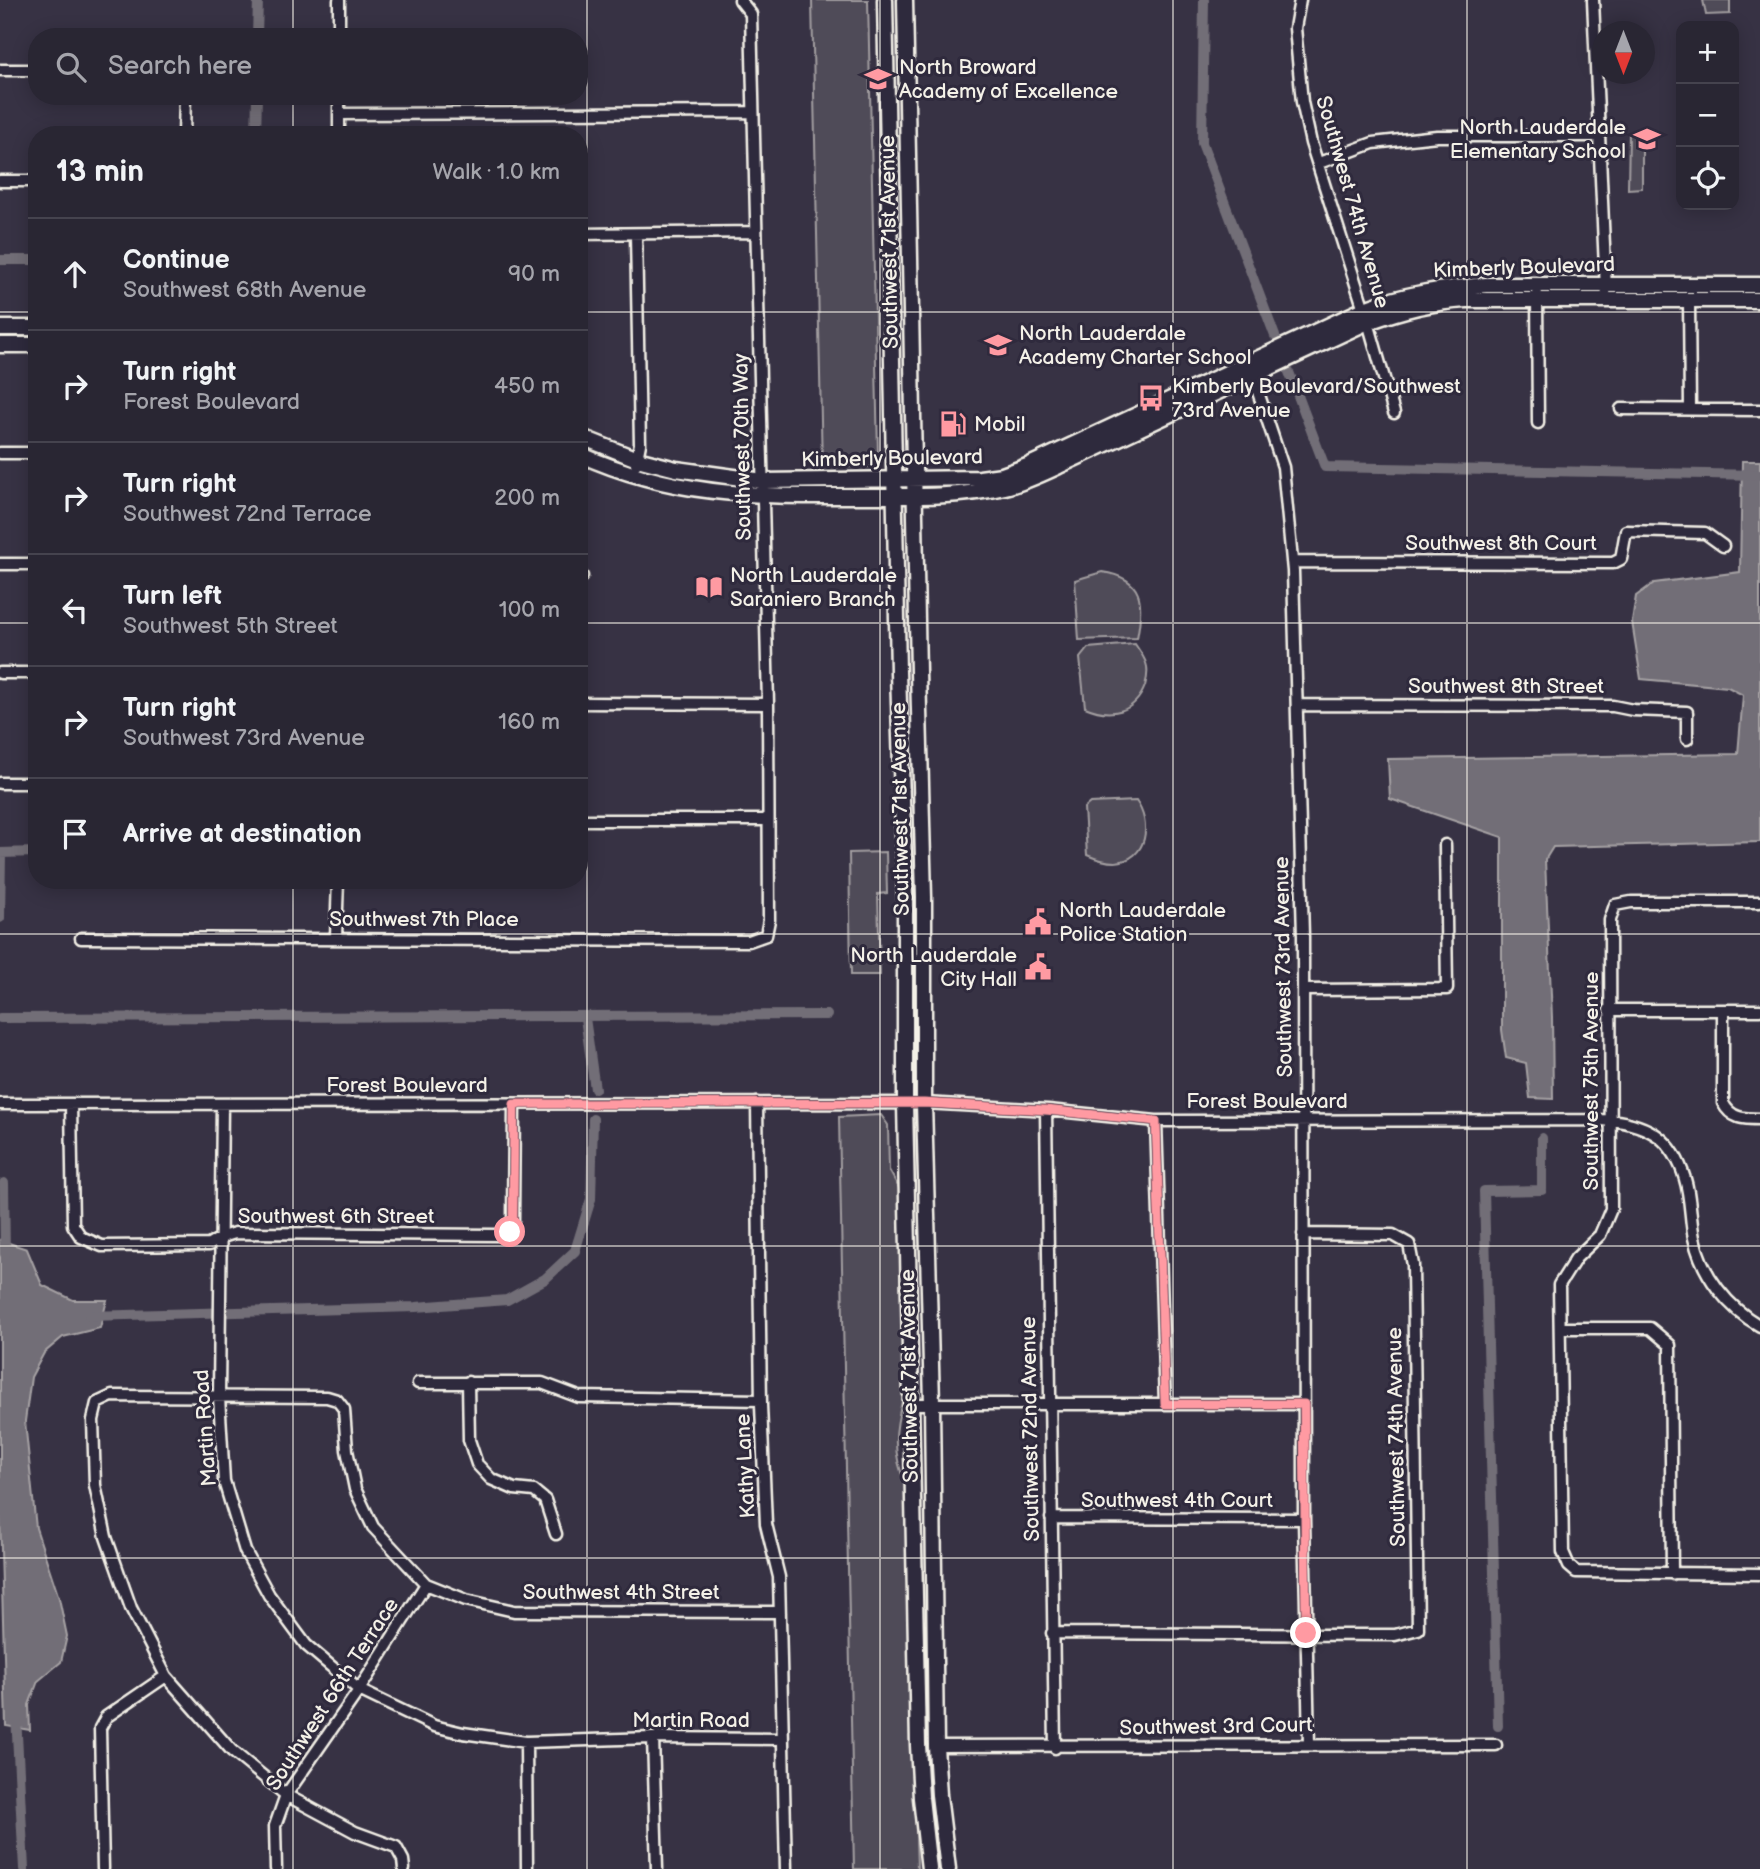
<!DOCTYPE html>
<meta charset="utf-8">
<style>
body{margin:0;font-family:"Balsamiq Sans",sans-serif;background:#312e3b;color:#f1f3f6}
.controls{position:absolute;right:21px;top:21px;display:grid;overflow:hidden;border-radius:14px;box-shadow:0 4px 18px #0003}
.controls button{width:63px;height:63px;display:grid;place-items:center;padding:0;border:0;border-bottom:2px solid #45434e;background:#292633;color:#f1f3f6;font:35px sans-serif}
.compass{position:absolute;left:1592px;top:21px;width:63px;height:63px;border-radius:50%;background:#292633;box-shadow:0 4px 18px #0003;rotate:180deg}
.stop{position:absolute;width:21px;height:21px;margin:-16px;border:5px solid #ff9aa2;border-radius:50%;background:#fff}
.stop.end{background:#ff9aa2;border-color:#fff;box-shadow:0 2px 7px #0008}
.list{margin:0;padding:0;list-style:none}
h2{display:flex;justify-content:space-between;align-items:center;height:91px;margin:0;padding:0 28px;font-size:30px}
h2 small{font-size:23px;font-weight:400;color:#a5a5ac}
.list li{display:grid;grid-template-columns:46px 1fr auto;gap:21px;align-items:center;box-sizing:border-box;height:112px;padding:0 28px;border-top:2px solid #45434e}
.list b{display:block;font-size:26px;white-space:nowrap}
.list p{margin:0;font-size:23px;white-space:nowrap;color:#a5a5ac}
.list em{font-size:23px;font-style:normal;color:#a5a5ac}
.icon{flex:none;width:38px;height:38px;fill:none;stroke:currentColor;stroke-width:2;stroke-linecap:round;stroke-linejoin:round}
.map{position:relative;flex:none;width:1760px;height:1869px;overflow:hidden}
.search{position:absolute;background:#292633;box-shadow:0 4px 18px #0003;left:28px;top:28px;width:560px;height:77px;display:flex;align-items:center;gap:18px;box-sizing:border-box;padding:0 24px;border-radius:28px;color:#a5a5ac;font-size:26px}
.panel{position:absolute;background:#292633;box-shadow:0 4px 18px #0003;left:28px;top:126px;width:560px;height:763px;border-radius:28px}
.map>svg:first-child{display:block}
.green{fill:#504b59;stroke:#a29ea0;stroke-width:2}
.water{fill:#726e77;stroke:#a6a2a4;stroke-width:2}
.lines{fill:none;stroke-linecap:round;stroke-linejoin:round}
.canal{stroke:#726e77;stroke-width:10}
.street-casing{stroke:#f4f1e8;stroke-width:15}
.secondary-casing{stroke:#f4f1e8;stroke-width:19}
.street{stroke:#2f2a3d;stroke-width:10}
.secondary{stroke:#2f2a3d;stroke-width:14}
.route{stroke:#ff9aa2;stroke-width:9}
.grid{fill:none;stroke:#f4f1e8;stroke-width:2;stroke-opacity:0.55}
.labels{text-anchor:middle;stroke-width:6;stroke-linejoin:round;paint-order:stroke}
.poi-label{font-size:21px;fill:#f4f1e8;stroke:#2f2a3d;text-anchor:start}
.street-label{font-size:21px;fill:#f4f1e8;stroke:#2f2a3d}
</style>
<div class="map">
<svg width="1760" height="1869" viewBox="0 0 1760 1869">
<rect width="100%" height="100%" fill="#373244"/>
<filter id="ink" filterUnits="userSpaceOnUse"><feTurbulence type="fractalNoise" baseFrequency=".0143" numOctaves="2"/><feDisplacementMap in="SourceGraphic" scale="14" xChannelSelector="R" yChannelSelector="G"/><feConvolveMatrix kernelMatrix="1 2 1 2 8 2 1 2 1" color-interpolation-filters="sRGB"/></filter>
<g filter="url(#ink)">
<path class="green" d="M812 0H868L878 455 869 467H822Z
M1703 0H1730V14L1706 15Z
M1642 132V188L1628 189 1629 133Z
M1102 572C1144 578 1144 602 1137 638L1079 640 1075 580Z
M1135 644C1139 650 1144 657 1146 663 1149 671 1147 679 1145 686 1135 713 1110 718 1085 707L1080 658 1088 648Z
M1136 801C1152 823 1148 860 1115 862 1105 862 1096 859 1087 855L1084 808 1090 803Z
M886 852 887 893 878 894 880 975H851L849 853Z
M881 1115 888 1125 889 1170 899 1188 903 1398C894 1431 892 1453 906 1485L917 1869H854L839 1117Z"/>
<path class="water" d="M1742 461H1760V842L1553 847 1545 860 1552 1017 1553 1099 1530 1098 1526 1063 1506 1058 1502 1030V837L1390 799 1388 759 1738 754 1743 695 1728 687 1641 679 1632 622 1636 596 1654 583 1740 572Z
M0 1240 27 1249 42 1285 73 1300H107L100 1328 63 1337 44 1353 31 1377 25 1421 36 1528 59 1598 67 1636 61 1662 38 1681 29 1705 30 1730 6 1726 0 1515Z"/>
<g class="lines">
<path class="canal" d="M1204 0 1202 143 1275 336
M257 37 258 0
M256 135 257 96
M0 260H37
M1289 372 1325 467 1760 475
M0 853 37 852
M0 918 1 853
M0 1018 827 1015
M585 1018 595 1089
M4 1183 5 1254
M89 1316 416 1307 507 1300 545 1279 575 1251 591 1199 593 1119
M16 1715 24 1869
M1498 1726 1484 1191 1542 1190V1138"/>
<g class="street-casing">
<path id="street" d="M1300 0 1295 28 1302 102 1311 143 1368 322 1394 413
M1593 0 1606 290
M339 37V0
M0 70H37
M339 96V135
M339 114 753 112
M184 135 185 96
M1319 163 1373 143 1437 136H1598
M0 181H37
M579 234 756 232
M636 234 640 444 636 464
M1537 294 1538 423
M1689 300 1690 409
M1251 371 1283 467 1293 571 1303 936 1304 1519 1309 1744
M1621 409 1760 410
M0 453H37
M1292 562 1613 563 1621 559 1626 531 1705 533 1723 546
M0 564H37
M579 577 582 576
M0 673H37
M579 703 768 704
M1297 705 1613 706 1633 710 1687 712V739
M0 783H37
M579 820H768
M1760 902H1631L1615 905 1610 920 1611 1209 1600 1235 1576 1258 1559 1285 1563 1552 1569 1566 1576 1572 1760 1574
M336 937 338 880
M81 938 749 941 766 935 769 920 768 704 751 14 740 0
M1304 990 1447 989 1445 845
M1609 1010H1760
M1723 1010V1103C1731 1119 1744 1119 1760 1119
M757 1103 761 1405 766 1524 779 1577 786 1869
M0 1104 924 1103 1048 1110 1156 1121 1611 1120C1650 1125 1673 1139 1685 1179 1691 1198 1690 1219 1694 1238 1702 1275 1728 1308 1760 1326
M71 1104 73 1225 81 1237 102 1246 209 1245 222 1237 235 1233 498 1235 510 1232 513 1220 514 1104
M222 1104 219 1397 224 1481 245 1551 269 1595 306 1645 359 1690 434 1726 463 1733 526 1742 653 1738 783 1739
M1046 1110 1055 1748
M1156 1121 1165 1404
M1560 1328H1650L1670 1345 1672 1574
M468 1382 469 1440 477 1464 491 1479 514 1489 534 1491 545 1500 556 1534
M418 1383H542L579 1397 761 1400
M912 1404H1304
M1051 1518 1304 1519
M1052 1633 1395 1635 1418 1629 1413 1265 1409 1244 1393 1235 1303 1234
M653 1738 657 1869
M526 1742 527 1869
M936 1746 1496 1745
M103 1869 100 1728 106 1717 166 1676
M276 1869 275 1826 286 1795 359 1690 426 1584
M404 1869 403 1860 396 1847 355 1832 286 1795 232 1751 166 1676 131 1608 106 1537 95 1485 93 1420 97 1403 112 1396 327 1397 337 1400 344 1409 347 1450 355 1489 373 1527 426 1584 466 1600 514 1611 780 1612"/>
</g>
<g class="secondary-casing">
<path id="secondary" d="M885 0 898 672 905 897V1103L918 1745 921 1798 929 1869
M905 0 918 672 924 897V1103L932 1403 936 1746 939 1795 948 1869
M0 328H37
M0 345H37
M579 436 637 459 676 469 763 481 980 478 1002 475 1027 466 1364 309C1405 294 1443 288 1486 285H1760
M579 454C677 498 757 496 861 496 908 496 958 498 1005 487 1023 483 1042 474 1059 466L1368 322C1401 310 1431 302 1466 300H1760"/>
</g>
<use href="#street" class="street"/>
<use href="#secondary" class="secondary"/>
</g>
</g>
<g class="lines" filter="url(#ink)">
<path class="route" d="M510 1232 513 1220 514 1104 924 1103 1046 1110 1156 1121 1165 1404H1304L1306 1633"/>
</g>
<path class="grid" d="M293 0V37M587 0V1869M880 0V1869M1173 0V1869M1467 0V1869M293 96V135M0 312H37M579 312H1760M0 623H37M579 623H1760M293 880V1869M0 934H1760M0 1246H1760M0 1558H1760"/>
<defs>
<g id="school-bare" transform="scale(2.1)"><path d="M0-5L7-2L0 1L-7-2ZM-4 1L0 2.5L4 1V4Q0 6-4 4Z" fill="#ff9aa2" stroke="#2f2a3d" stroke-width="2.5" paint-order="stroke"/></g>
<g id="bus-bare" transform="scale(2.1)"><path d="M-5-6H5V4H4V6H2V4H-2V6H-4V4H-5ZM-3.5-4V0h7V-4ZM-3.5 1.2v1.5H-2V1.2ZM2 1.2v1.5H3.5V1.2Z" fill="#ff9aa2" stroke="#2f2a3d" stroke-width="2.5" paint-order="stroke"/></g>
<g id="fuel-bare" transform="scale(2.1)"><path d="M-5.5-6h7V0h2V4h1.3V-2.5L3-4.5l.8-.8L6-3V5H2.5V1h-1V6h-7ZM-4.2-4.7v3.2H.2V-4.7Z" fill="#ff9aa2" stroke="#2f2a3d" stroke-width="2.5" paint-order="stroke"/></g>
<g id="library-bare" transform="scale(2.1)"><path d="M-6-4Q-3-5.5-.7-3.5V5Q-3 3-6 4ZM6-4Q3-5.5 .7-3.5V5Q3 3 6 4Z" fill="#ff9aa2" stroke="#2f2a3d" stroke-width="2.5" paint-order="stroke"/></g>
<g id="civic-bare" transform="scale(2.1)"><path d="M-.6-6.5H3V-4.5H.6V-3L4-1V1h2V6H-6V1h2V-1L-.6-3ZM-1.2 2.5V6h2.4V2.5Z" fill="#ff9aa2" stroke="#2f2a3d" stroke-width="2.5" paint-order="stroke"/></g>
</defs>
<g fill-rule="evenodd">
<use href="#school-bare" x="878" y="79"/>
<use href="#school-bare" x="1647" y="139"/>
<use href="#school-bare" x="998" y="345"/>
<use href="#bus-bare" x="1151" y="398"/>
<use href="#fuel-bare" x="953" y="424"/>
<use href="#library-bare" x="709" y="587"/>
<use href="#civic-bare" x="1038" y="922"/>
<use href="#civic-bare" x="1038" y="967"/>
</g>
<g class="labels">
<g class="poi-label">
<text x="899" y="74">North Broward<tspan x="899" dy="24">Academy of Excellence</tspan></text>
<text x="1626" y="134" text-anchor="end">North Lauderdale<tspan x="1626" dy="24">Elementary School</tspan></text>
<text x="1019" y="340">North Lauderdale<tspan x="1019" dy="24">Academy Charter School</tspan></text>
<text x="1172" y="393">Kimberly Boulevard/Southwest<tspan x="1172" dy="24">73rd Avenue</tspan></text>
<text x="974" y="431">Mobil</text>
<text x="730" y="582">North Lauderdale<tspan x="730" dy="24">Saraniero Branch</tspan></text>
<text x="1059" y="917">North Lauderdale<tspan x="1059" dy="24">Police Station</tspan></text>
<text x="1017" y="962" text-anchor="end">North Lauderdale<tspan x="1017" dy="24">City Hall</tspan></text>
</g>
<g class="street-label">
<text transform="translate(1353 202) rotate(74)" y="7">Southwest 74th Avenue</text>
<text transform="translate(889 242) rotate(-91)" y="7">Southwest 71st Avenue</text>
<text transform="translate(1524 267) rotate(-2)" y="7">Kimberly Boulevard</text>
<text transform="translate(742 447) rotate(-91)" y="7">Southwest 70th Way</text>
<text transform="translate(892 458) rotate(-1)" y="7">Kimberly Boulevard</text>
<text x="1501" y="550">Southwest 8th Court</text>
<text x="1506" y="693">Southwest 8th Street</text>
<text transform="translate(900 809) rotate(-91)" y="7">Southwest 71st Avenue</text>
<text x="424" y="926">Southwest 7th Place</text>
<text transform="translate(1283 967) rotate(-91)" y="7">Southwest 73rd Avenue</text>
<text transform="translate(1591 1081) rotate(-90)" y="7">Southwest 75th Avenue</text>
<text x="407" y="1092">Forest Boulevard</text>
<text x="1267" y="1108">Forest Boulevard</text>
<text x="336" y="1223">Southwest 6th Street</text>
<text transform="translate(909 1376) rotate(-91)" y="7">Southwest 71st Avenue</text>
<text transform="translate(205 1428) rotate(-94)" y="7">Martin Road</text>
<text transform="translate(1030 1429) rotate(-91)" y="7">Southwest 72nd Avenue</text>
<text transform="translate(1396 1437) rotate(-91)" y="7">Southwest 74th Avenue</text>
<text transform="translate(745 1466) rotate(-93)" y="7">Kathy Lane</text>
<text x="1177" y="1507">Southwest 4th Court</text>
<text x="621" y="1599">Southwest 4th Street</text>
<text transform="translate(332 1694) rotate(-57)" y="7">Southwest 66th Terrace</text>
<text x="691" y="1727">Martin Road</text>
<text transform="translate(1216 1726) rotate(-1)" y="7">Southwest 3rd Court</text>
</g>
</g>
</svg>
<div class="controls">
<button>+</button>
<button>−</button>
<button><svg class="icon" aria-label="locate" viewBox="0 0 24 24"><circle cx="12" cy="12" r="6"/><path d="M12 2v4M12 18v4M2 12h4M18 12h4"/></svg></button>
</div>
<svg class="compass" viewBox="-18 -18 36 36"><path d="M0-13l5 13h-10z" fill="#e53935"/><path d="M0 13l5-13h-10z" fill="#a5a5ac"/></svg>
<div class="stop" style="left:510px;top:1232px"></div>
<div class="stop end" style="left:1306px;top:1633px"></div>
<div class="search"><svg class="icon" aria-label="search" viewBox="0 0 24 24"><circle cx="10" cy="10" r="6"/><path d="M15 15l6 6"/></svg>Search here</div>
<section class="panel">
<h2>13 min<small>Walk · 1.0 km</small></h2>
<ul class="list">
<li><svg class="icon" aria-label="ahead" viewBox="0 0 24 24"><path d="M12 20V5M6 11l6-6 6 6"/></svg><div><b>Continue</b><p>Southwest 68th Avenue</p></div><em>90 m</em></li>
<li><svg class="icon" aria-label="right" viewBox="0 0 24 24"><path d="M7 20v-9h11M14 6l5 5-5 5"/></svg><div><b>Turn right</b><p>Forest Boulevard</p></div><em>450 m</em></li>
<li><svg class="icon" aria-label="right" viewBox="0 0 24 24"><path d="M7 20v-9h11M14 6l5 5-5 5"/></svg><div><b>Turn right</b><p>Southwest 72nd Terrace</p></div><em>200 m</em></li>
<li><svg class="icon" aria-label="left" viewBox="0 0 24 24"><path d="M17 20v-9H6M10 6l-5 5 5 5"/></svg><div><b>Turn left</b><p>Southwest 5th Street</p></div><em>100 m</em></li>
<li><svg class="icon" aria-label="right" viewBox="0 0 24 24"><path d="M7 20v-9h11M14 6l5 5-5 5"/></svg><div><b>Turn right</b><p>Southwest 73rd Avenue</p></div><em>160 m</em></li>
<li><svg class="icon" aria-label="arrive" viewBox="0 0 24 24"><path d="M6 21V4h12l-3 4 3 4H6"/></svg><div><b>Arrive at destination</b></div></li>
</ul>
</section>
</div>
